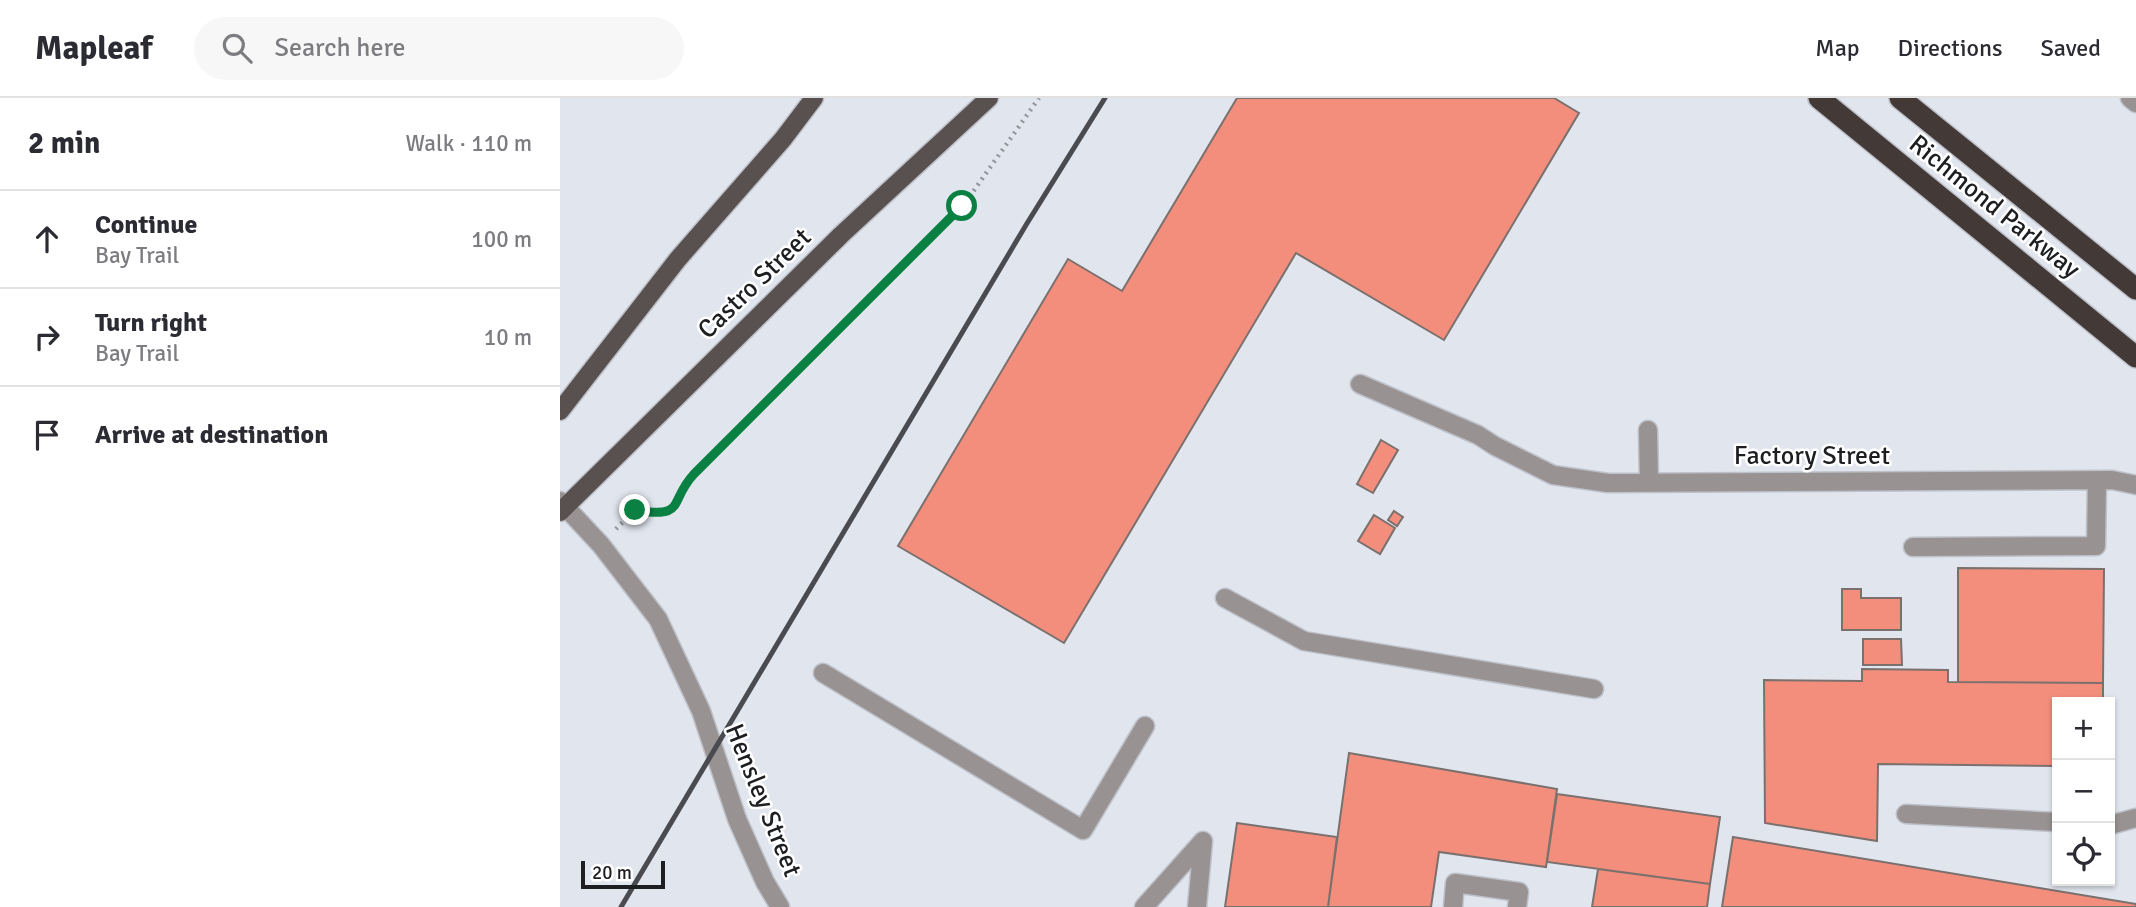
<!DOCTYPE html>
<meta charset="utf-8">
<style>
body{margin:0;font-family:Signika,sans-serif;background:#f7f7f7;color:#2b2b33}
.controls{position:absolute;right:21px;bottom:21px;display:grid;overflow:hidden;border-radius:0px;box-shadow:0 2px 5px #0004}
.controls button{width:63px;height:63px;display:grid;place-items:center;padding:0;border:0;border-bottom:2px solid #e1e1e2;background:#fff;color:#2b2b33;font:35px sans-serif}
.scale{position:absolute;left:21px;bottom:18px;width:84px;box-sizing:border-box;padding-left:7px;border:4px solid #1d1e22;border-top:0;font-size:19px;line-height:24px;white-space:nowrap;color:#1d1e22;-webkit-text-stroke:5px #fff;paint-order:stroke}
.stop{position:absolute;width:21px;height:21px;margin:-16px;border:5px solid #0b8043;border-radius:50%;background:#fff}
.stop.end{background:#0b8043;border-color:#fff;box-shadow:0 2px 7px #0008}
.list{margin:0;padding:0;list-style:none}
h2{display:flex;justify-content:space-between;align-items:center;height:91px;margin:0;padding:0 28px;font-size:30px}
h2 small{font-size:23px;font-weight:400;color:#7c7c81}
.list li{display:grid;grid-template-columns:46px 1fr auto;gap:21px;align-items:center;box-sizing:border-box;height:98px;padding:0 28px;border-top:2px solid #e1e1e2}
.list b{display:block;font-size:26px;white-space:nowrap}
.list p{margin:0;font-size:23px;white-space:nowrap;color:#7c7c81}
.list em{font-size:23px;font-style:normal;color:#7c7c81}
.icon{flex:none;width:38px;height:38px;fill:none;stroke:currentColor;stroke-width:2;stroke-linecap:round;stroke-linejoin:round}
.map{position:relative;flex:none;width:1576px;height:809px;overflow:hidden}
header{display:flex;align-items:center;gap:42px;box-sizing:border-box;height:98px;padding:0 35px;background:#fff;border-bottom:2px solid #e1e1e2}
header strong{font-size:33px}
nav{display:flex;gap:38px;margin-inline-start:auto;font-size:24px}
.search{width:490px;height:63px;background:#f7f7f7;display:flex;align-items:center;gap:18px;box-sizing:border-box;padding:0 24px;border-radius:38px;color:#7c7c81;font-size:26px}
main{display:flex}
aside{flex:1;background:#fff}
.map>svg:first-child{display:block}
.building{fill:#f48e7c;stroke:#7a706e;stroke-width:2}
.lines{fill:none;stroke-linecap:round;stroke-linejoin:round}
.minor-casing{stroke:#bec1c9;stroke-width:21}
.major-casing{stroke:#bec1c9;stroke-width:21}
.highway-casing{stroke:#bec1c9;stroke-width:24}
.path{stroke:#93959c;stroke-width:4.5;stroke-dasharray:2 5;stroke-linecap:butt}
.minor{stroke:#989392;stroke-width:18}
.major{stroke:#59514f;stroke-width:18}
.highway{stroke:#433a38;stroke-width:21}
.rail{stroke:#4a4b50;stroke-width:5}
.route{stroke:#0b8043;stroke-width:9}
.labels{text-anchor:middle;stroke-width:5;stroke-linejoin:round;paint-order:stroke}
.street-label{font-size:26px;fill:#1d1e22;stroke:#fff}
</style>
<header>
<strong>Mapleaf</strong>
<div class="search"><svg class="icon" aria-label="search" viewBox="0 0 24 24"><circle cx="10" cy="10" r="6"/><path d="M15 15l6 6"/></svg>Search here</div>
<nav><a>Map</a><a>Directions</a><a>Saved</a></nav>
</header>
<main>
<aside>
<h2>2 min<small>Walk · 110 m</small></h2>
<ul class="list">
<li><svg class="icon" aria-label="ahead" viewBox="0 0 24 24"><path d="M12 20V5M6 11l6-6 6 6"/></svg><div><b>Continue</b><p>Bay Trail</p></div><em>100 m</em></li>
<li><svg class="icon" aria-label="right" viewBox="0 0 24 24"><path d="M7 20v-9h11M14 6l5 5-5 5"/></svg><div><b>Turn right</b><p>Bay Trail</p></div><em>10 m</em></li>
<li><svg class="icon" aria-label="arrive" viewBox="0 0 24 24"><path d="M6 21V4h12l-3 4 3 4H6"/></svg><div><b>Arrive at destination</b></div></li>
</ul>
</aside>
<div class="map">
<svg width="1576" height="809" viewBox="0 0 1576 809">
<rect width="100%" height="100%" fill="#e1e5ee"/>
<path class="building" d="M677 0H994L1019 15 884 242 736 155 504 545 338 448 508 161 562 193Z
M821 342 838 352 813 395 797 386Z
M834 413 843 419 837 428 828 422Z
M814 417 835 430 820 456 798 443Z
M1398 470 1544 471 1543 585 1398 584Z
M1282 491H1301V500H1341V532H1282Z
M1303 541H1341L1342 567H1303Z
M1302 571 1388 572V584L1543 585V604H1497V668L1318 666 1317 743 1205 725 1204 582 1302 583Z
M789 655 997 691 986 769 879 754 871 809H768Z
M997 696 1160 719 1150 786 987 764Z
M677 725 777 739 768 809H665Z
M1173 739 1576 806V809H1162Z
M1038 771 1150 786 1147 809H1032Z"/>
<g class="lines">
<g class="minor-casing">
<path id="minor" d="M1570 0 1576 5
M800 286 918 337 935 348 993 377 1048 385 1552 382 1576 387
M1088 332 1089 384
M0 403 41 447 98 521 141 613 177 721 205 784 220 809
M1353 449 1536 448 1537 382
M665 500 744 543 1034 591
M263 575 523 732 585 628
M1346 716 1497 724
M1550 727 1576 720
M584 809 643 743 637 809
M893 809 895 785 959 794 957 809"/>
</g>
<g class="major-casing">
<path id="major" d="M0 313 118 161 223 41 254 0
M0 414 281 137 429 0"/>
</g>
<g class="highway-casing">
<path id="highway" d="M1259 0 1576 259
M1340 0 1576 191"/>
</g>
<path class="path" d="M56 431 75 412C127 421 108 404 134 376L403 108 479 0"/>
<use href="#minor" class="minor"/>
<use href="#major" class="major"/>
<use href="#highway" class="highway"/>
<path class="rail" d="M61 809 466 127 545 0"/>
</g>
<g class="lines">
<path class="route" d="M75 412C127 421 108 404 134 376L402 108"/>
</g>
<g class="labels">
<g class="street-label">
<text transform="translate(1435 108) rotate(39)" y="9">Richmond Parkway</text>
<text transform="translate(194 185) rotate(-44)" y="9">Castro Street</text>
<text x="1252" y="366">Factory Street</text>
<text transform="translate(204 702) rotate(68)" y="9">Hensley Street</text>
</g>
</g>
</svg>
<div class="controls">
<button>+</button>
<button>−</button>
<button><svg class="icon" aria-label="locate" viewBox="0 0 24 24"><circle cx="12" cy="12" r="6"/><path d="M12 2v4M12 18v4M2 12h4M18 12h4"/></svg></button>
</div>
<div class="scale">20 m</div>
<div class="stop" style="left:402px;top:108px"></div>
<div class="stop end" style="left:75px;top:412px"></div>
</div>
</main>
